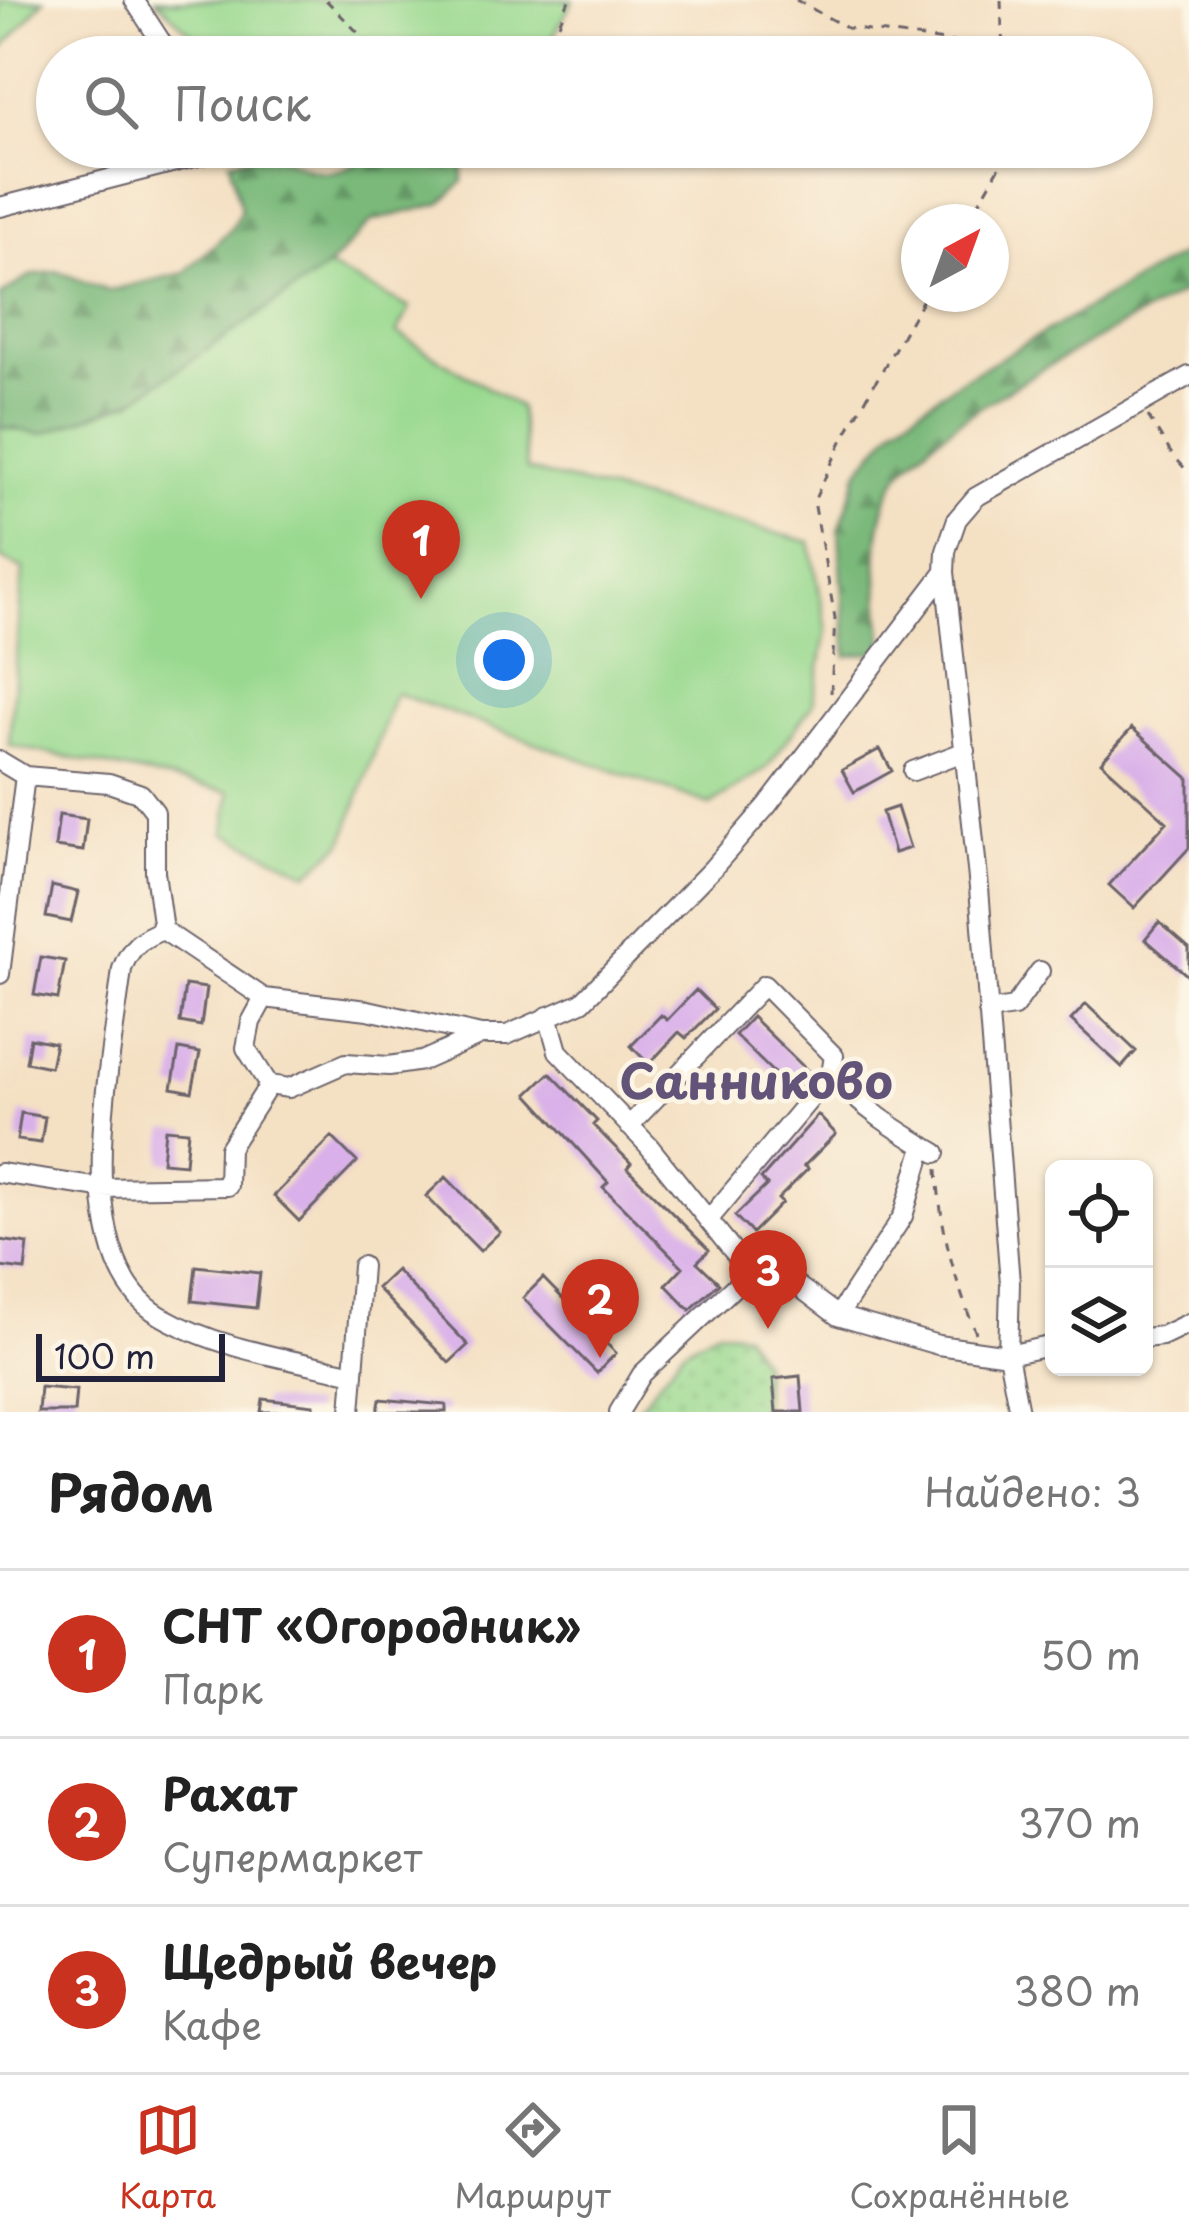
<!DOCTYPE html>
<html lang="ru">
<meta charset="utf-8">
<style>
body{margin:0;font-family:"Playpen Sans",sans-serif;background:#f6f6f6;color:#222}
.controls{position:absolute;right:36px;bottom:36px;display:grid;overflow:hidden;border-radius:18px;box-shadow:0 3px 9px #0004}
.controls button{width:108px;height:108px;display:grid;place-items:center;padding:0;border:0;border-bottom:3px solid #e0e0e0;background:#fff;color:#222;font:60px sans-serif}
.compass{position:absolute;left:901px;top:204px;width:108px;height:108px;border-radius:50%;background:#fff;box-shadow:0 3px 9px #0004;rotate:41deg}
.scale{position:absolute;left:36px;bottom:30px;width:189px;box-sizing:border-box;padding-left:12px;border:6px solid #22223b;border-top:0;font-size:33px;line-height:42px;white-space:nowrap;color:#22223b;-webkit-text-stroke:9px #fcf5e5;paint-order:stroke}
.you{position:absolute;left:504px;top:660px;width:42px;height:42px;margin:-30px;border:9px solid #fff;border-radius:50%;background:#1a73e8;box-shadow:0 0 0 18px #1a73e833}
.badge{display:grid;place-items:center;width:78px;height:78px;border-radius:50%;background:#c8321e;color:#fff;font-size:39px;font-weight:700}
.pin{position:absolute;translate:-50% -99px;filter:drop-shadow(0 3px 6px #0008)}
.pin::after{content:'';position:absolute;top:63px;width:42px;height:36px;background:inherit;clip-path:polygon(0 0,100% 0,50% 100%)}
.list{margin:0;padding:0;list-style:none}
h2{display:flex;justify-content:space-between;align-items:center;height:156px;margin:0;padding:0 48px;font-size:51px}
h2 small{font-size:39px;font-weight:400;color:#767676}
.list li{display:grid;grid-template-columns:78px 1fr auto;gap:36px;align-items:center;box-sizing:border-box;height:168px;padding:0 48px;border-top:3px solid #e0e0e0}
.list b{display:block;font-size:45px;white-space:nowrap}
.list p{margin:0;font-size:39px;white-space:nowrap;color:#767676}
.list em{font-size:39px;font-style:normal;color:#767676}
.icon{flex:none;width:66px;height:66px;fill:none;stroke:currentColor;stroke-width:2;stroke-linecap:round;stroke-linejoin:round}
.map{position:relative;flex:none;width:1189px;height:1412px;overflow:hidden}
.search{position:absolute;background:#fff;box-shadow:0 3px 9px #0004;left:36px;right:36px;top:36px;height:132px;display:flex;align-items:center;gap:30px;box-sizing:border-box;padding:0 42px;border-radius:66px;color:#767676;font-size:45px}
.sheet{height:660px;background:#fff}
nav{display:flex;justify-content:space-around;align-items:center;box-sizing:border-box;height:168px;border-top:3px solid #e0e0e0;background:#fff;font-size:33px;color:#767676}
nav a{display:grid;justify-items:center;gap:6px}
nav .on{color:#c8321e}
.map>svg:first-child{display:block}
.green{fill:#99d98f;stroke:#5e7e65;stroke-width:3}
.forest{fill:url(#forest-firs);stroke:#4e6e5a;stroke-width:3}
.park{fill:url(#park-dots);stroke:#5e7e65;stroke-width:3}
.building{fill:#d9b0e9}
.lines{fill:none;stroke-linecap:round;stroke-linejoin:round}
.minor-casing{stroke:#6c646b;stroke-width:22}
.path{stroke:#6c646b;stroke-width:3;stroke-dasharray:9 9;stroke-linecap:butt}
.minor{stroke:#fff;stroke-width:18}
.labels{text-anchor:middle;stroke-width:9;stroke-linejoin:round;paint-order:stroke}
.quarter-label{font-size:48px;font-weight:bold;fill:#625478;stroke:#fcf5e5}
</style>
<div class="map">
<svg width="1189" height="1412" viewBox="0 0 1189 1412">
<defs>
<pattern id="forest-firs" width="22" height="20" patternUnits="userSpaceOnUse" patternTransform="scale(3)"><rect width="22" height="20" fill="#7ab97a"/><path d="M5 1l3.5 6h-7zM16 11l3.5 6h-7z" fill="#649665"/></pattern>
<pattern id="park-dots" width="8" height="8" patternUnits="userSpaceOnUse" patternTransform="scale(3)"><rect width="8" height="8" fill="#99d98f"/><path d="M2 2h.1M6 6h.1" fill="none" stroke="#84ba7c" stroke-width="1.8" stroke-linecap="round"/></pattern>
</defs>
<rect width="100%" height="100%" fill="#fcf5e5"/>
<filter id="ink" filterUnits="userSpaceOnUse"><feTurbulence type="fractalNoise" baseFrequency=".00833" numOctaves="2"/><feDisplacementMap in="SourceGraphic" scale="24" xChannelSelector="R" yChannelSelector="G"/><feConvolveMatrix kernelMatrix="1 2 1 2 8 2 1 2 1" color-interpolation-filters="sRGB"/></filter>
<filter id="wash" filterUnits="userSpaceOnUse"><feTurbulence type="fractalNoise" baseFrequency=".004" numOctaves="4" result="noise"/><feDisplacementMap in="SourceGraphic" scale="48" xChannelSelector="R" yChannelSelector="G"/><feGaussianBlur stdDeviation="2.7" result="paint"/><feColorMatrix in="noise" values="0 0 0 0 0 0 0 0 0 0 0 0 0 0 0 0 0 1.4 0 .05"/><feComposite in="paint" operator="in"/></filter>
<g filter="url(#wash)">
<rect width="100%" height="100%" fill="#f4e0c3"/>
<path class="green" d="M0 0H44L0 52Z
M156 0H573L542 57H216Z
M328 267 410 308 397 333 519 407 527 470 810 542 827 630 813 704 767 768 710 805 395 693 343 843 308 873 225 833 230 792 9 745 23 569 0 558V427L42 434 132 401Z"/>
<path class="forest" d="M378 147H462L463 182 440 204 372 221 328 267 132 401 42 434 0 427V296L30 276 57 271 108 291 184 273 231 229 241 210 230 161 274 152C319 177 337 181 378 147Z
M1189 250V289C1122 327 922 423 892 487 868 538 880 597 884 651L847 656 839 531 859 470 897 424 958 382Z"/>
<path class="park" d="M717 1330 744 1333 762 1363 763 1412H635L684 1349Z"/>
<g id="blocks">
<path class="building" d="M1132 728 1189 779V848L1134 908 1109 885 1167 822 1101 762Z
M880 749 892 771 854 792 842 770Z
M897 807 910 848 894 853 882 812Z
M59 815 87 819 83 851 55 847Z
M52 886 78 892 71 922 46 917Z
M1159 922 1189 948V977L1145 939Z
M41 957 65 961 58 999 34 995Z
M185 985 206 988 201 1026 180 1022Z
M696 990 715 1009 686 1038 679 1032 649 1064 631 1046 661 1015 667 1020Z
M1086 1004 1136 1051 1122 1067 1071 1020Z
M752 1017 811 1074 793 1092 735 1035Z
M30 1038 55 1043 50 1067 26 1062Z
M179 1049 200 1053 192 1092 172 1088Z
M550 1073 597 1121 593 1125 631 1163 627 1168 709 1250 697 1262 719 1283 690 1310 666 1285 683 1267 603 1187 608 1182 528 1094Z
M21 1113 45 1117 41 1143 17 1140Z
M818 1115 836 1134 804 1166 808 1169 778 1199 782 1203 752 1233 735 1216 767 1185 761 1179Z
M165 1129 188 1131 185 1164 162 1162Z
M332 1137 357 1162 299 1221 274 1196Z
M446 1177 500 1232 480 1251 426 1196Z
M0 1240 28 1244 25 1270 0 1267Z
M196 1266 260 1273 256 1308 192 1301Z
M396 1270 468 1345 449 1363 377 1288Z
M543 1278 616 1353 597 1373 523 1298Z
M800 1376 803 1412H776L773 1379Z
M40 1387 76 1390 74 1412H38Z
M263 1399 314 1405V1412H261Z
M380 1399 446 1405V1412H378Z"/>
</g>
</g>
<g filter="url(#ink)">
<use href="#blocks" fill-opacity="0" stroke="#6c646b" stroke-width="3"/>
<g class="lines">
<g class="minor-casing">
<path id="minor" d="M134 0 171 57
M0 207 214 152
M0 761 25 776 109 783 141 794 155 812V872L163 930 264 998 368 1010 481 1035H507L582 1002 712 869 767 806 945 572
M913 771 966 751
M163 930C141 938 130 947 122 969 112 1058 65 1262 161 1316 218 1349 290 1359 354 1374
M0 974 25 776
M264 998 251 1022 246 1048 269 1085
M988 1011 1014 1007 1040 971
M548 1016 558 1051 648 1145 750 1272 786 1277 838 1316 938 1345 1008 1355 1054 1345
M831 1074C862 1108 896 1130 936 1153
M629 1126 764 985 834 1056 831 1074 710 1218
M0 1173 100 1188 228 1186 229 1148 269 1085 289 1088 346 1063 389 1066 422 1061 481 1035
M838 1316 903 1216 924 1146
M1144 1338 1162 1336 1189 1323
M351 1412 362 1266
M619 1412 642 1374 750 1272
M1019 1412 1008 1355 1010 1283 979 888 945 572 946 551 957 519 976 497 1189 376"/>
</g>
<path class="path" d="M326 0 382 57
M796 0 847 28 953 42 969 57
M1001 0 1003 57
M545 57 569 0
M226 153 307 156 337 147
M968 222 1007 154 1006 147
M1148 416 1171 453 1189 473
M831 693 835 618 814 501 844 437 926 294
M937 1169C940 1228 954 1279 976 1333"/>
<use href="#minor" class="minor"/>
</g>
</g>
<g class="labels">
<g class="quarter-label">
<text x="756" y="1099">Санниково</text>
</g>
</g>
</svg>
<div class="controls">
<button><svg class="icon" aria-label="locate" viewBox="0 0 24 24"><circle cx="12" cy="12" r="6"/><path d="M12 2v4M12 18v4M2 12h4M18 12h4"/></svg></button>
<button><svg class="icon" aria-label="layers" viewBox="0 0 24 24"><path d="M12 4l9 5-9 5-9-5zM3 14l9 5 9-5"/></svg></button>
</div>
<svg class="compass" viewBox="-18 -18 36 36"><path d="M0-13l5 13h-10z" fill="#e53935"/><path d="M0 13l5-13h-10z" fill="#767676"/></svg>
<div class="scale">100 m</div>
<div class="you"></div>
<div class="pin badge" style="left:421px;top:599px">1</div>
<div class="pin badge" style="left:600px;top:1358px">2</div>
<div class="pin badge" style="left:768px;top:1329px">3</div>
<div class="search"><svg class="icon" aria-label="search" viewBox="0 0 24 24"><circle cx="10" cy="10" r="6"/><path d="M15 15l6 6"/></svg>Поиск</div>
</div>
<section class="sheet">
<h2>Рядом<small>Найдено: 3</small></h2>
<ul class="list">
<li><span class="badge">1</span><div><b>СНТ «Огородник»</b><p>Парк</p></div><em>50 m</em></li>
<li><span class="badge">2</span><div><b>Рахат</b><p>Супермаркет</p></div><em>370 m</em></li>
<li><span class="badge">3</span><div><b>Щедрый вечер</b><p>Кафе</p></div><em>380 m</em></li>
</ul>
</section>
<nav>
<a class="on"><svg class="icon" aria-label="map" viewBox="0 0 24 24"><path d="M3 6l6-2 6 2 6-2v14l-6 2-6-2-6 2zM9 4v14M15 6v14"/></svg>Карта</a>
<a><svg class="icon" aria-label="directions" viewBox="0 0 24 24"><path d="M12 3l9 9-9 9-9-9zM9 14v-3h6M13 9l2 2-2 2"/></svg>Маршрут</a>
<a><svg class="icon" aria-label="saved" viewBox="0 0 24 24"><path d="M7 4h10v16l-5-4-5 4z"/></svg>Сохранённые</a>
</nav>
